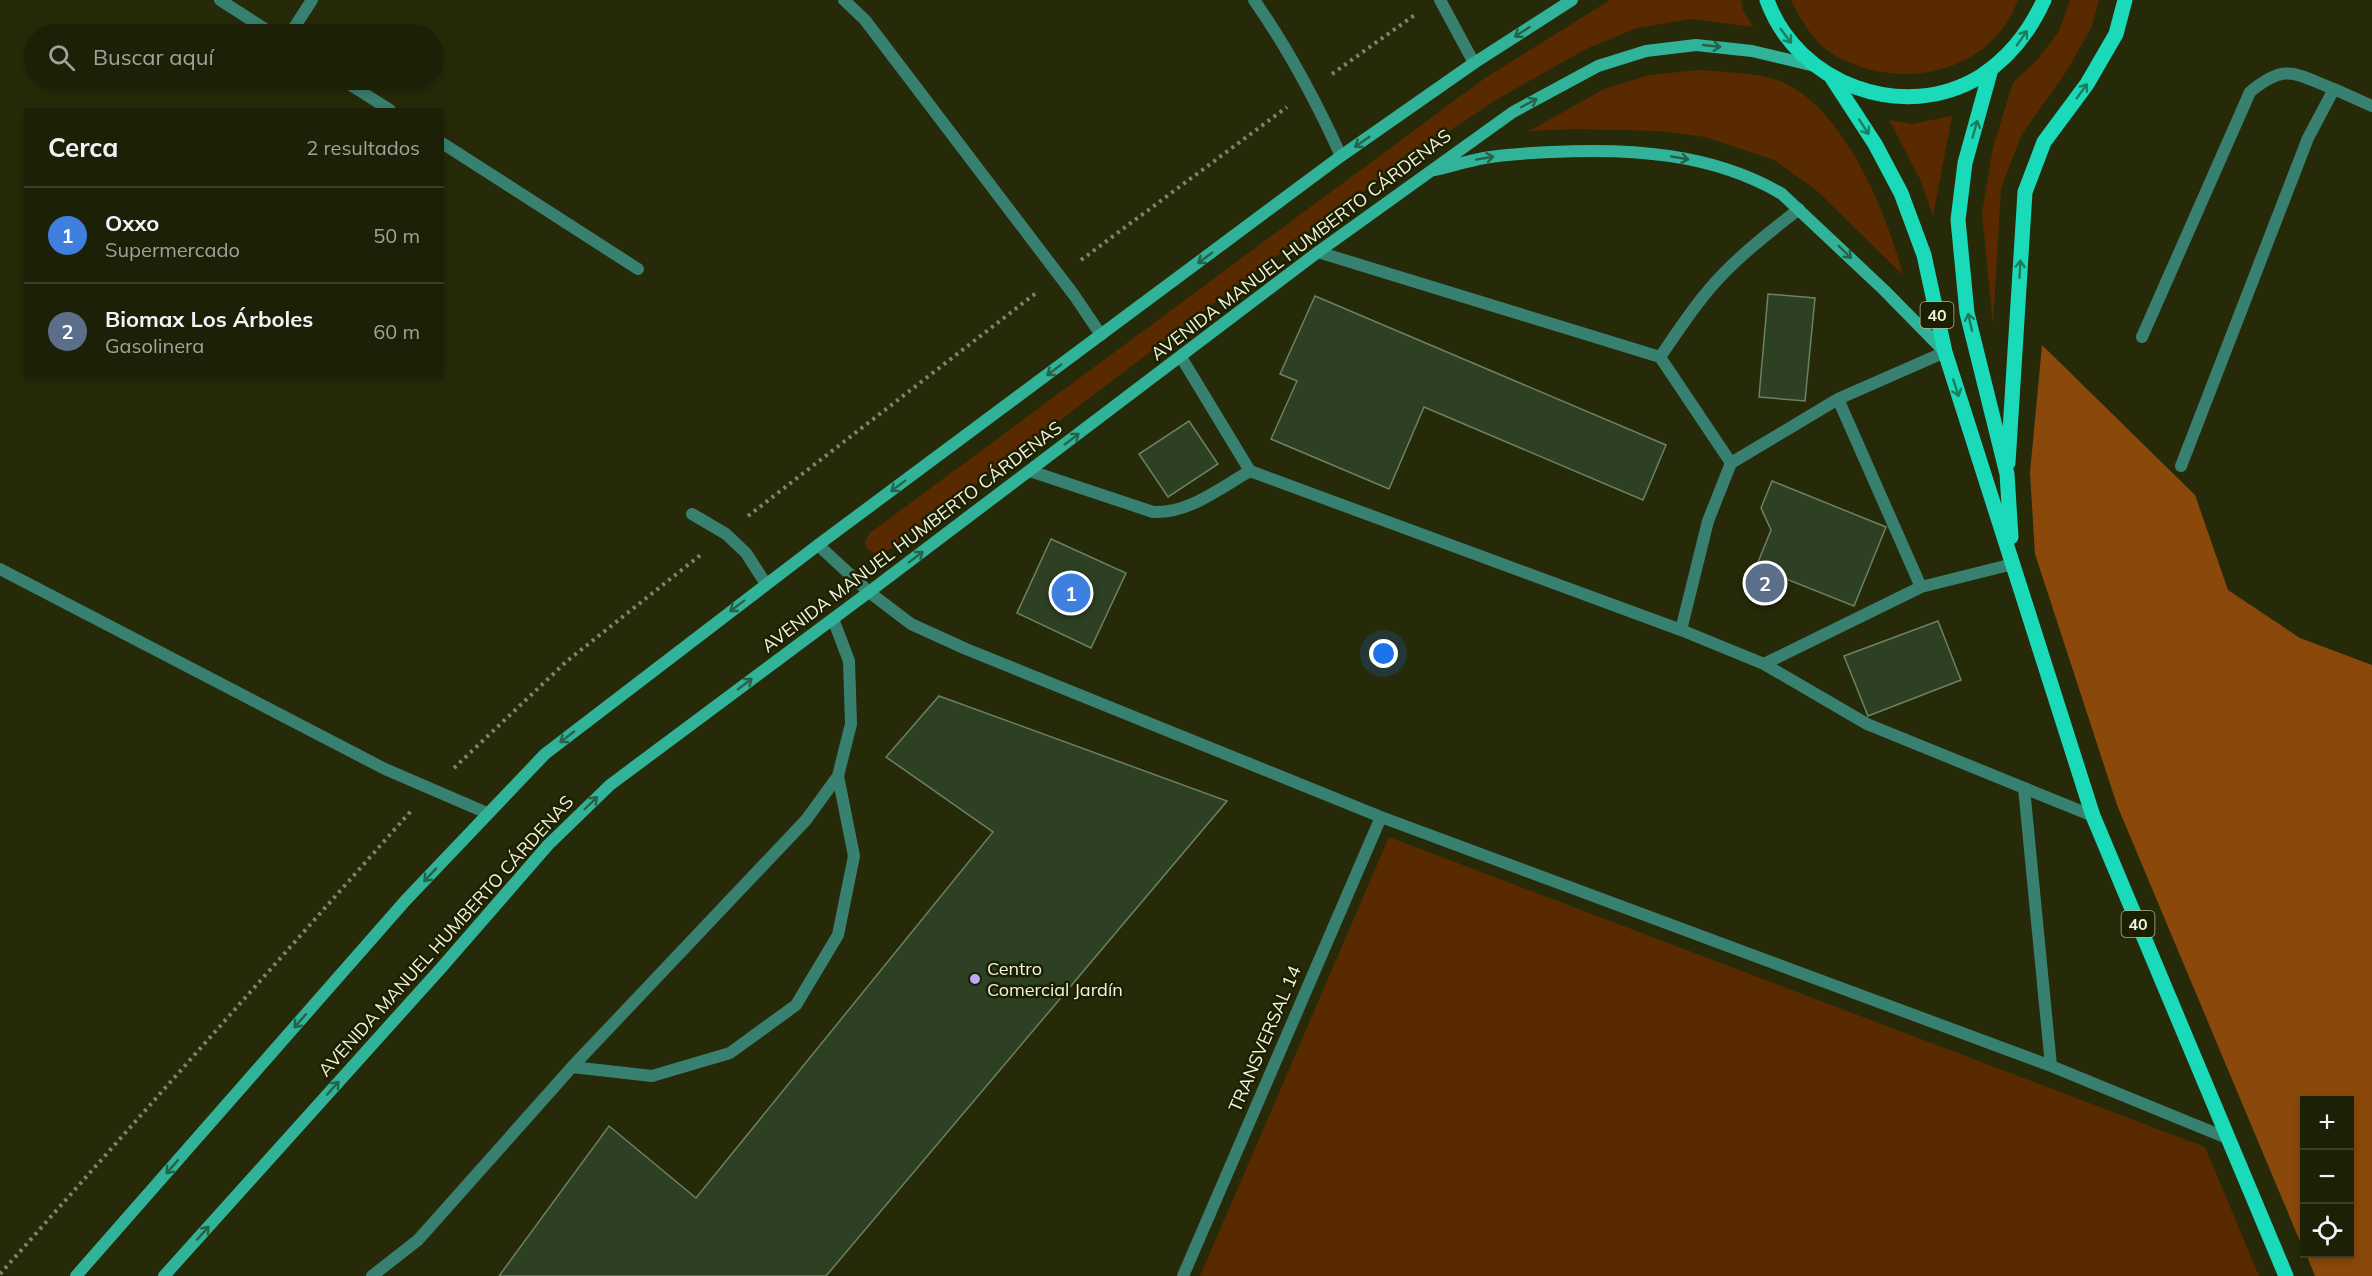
<!DOCTYPE html>
<html lang="es">
<meta charset="utf-8">
<style>
body{margin:0;font-family:Mulish,sans-serif;background:#292d14;color:#f1f3f6}
.controls{position:absolute;right:18px;bottom:18px;display:grid;overflow:hidden;border-radius:0px;box-shadow:0 3px 9px #0003}
.controls button{width:54px;height:54px;display:grid;place-items:center;padding:0;border:0;border-bottom:2px solid #3a3e28;background:#1c2006;color:#f1f3f6;font:30px sans-serif}
.you{position:absolute;left:1384px;top:654px;width:21px;height:21px;margin:-15px;border:4px solid #fff;border-radius:50%;background:#1a73e8;box-shadow:0 0 0 9px #1a73e833}
.badge{display:grid;place-items:center;width:39px;height:39px;border-radius:50%;background:#bda9f5;color:#fff;font-size:20px;font-weight:700}
.pin{position:absolute;translate:-50% -50%;border:3px solid #fff;box-shadow:0 2px 6px #0006}
.list{margin:0;padding:0;list-style:none}
h2{display:flex;justify-content:space-between;align-items:center;height:78px;margin:0;padding:0 24px;font-size:26px}
h2 small{font-size:20px;font-weight:400;color:#a0a39b}
.list li{display:grid;grid-template-columns:39px 1fr auto;gap:18px;align-items:center;box-sizing:border-box;height:96px;padding:0 24px;border-top:2px solid #3a3e28}
.list b{display:block;font-size:22px;white-space:nowrap}
.list p{margin:0;font-size:20px;white-space:nowrap;color:#a0a39b}
.list em{font-size:20px;font-style:normal;color:#a0a39b}
.icon{flex:none;width:33px;height:33px;fill:none;stroke:currentColor;stroke-width:2;stroke-linecap:round;stroke-linejoin:round}
.map{position:relative;flex:none;width:2372px;height:1276px;overflow:hidden}
.search{position:absolute;background:#1c2006;box-shadow:0 3px 9px #0003;left:24px;top:24px;width:420px;height:66px;display:flex;align-items:center;gap:15px;box-sizing:border-box;padding:0 21px;border-radius:33px;color:#a0a39b;font-size:22px}
.panel{position:absolute;background:#1c2006;box-shadow:0 3px 9px #0003;left:24px;top:108px;width:420px;height:270px;border-radius:0px}
.map>svg:first-child{display:block}
.green{fill:#592a00}
.forest{fill:#8a490a}
.building{fill:#2d4024;stroke:#6c8262;stroke-width:1.5}
.lines{fill:none;stroke-linecap:round;stroke-linejoin:round}
.path{stroke:#808468;stroke-width:4;stroke-dasharray:3 4.5;stroke-linecap:butt}
.service{stroke:#388070;stroke-width:12}
.minor{stroke:#388070;stroke-width:12}
.secondary{stroke:#31b399;stroke-width:12}
.primary{stroke:#1adab9;stroke-width:15}
.oneway{stroke:#266245}
.oneway2{stroke:#1c7d5c}
.poi-dot{fill:#bda9f5;stroke:#1d2000;stroke-width:2}
.labels{text-anchor:middle;stroke-width:5;stroke-linejoin:round;paint-order:stroke}
.shield{fill:#1d2000;stroke:#b1b59e;stroke-width:1.5}
.shield-label{font-size:16px;font-weight:bold;fill:#f1f5e2}
.street-label{font-size:18px;fill:#f1f5e2;stroke:#1d2000}
.poi-label{font-size:18px;fill:#f1f5e2;stroke:#1d2000;text-anchor:start}
</style>
<div class="map">
<svg width="2372" height="1276" viewBox="0 0 2372 1276">
<rect width="100%" height="100%" fill="#262a08"/>
<path class="green" d="M1610 0H1741L1743 10 1753 27 1691 19 1637 28 1586 49 1499 98 1414 154 1263 266 892 548 877 555 866 548 865 541 870 533 1485 78Z
M1791 0H2018C1991 74 1900 92 1836 56 1815 44 1801 21 1791 0Z
M2070 0H2099L2092 26 2068 69 2022 134 2001 188 1993 326 1982 213 1993 147 2013 83 2038 59 2059 31Z
M1699 70C1722 72 1765 73 1785 83 1846 113 1887 213 1903 275L1816 190 1774 160 1705 137 1658 131 1575 129 1529 131 1604 89 1649 75Z
M1952 116 1933 216 1920 179 1889 120 1912 124Z
M1389 837 2205 1147 2259 1276H1200Z"/>
<path class="forest" d="M2042 345 2195 495 2228 590 2300 638 2372 665V1276H2315L2306 1254H2350V1100H2304V1251L2117 805 2035 554 2030 473Z"/>
<path class="building" d="M1768 294 1815 298 1805 401 1759 397Z
M1315 296 1666 445 1643 500 1424 407 1389 489 1271 439 1297 381 1280 374Z
M1189 421 1218 464 1168 497 1139 454Z
M1772 481 1886 527 1854 606 1756 567 1771 530 1761 508Z
M1051 539 1126 573 1091 648 1017 613Z
M1938 621 1961 680 1868 716 1844 656Z
M939 696 1227 801 826 1276H499L609 1126 696 1198 993 832 886 757Z"/>
<g class="lines">
<path class="path" d="M1332 74 1416 14
M1081 260 1287 107
M748 516 1036 293
M454 768 567 661 703 553
M0 1274 411 811"/>
<path class="service" d="M1254 0C1289 50 1316 101 1341 156
M1440 0 1474 63
M1318 252 1660 357 1731 463
M2142 337 2250 92C2286 62 2295 74 2334 89
M1181 357 1250 471
M1660 357C1680 328 1700 297 1725 272 1748 248 1774 229 1799 209
M1838 399 1921 587
M2181 466 2308 138 2334 89 2372 106
M1030 471 1153 512C1188 514 1220 488 1250 471L1681 630 1764 664 1867 724 2093 816
M692 514 726 534 746 553 766 584
M0 569 385 769 487 813
M1681 630 1708 521 1731 463 1838 399 1945 352
M1764 664 1921 587 2013 564
M572 1067 652 1076 730 1053 796 1005 838 935 854 856 838 776
M372 1276 418 1240 572 1067 806 820 838 776 851 724 849 661 833 619"/>
<path class="minor" d="M220 0 273 34
M844 0 865 20 1074 295 1101 335
M290 34 312 0
M343 80 390 110
M442 143 638 269
M818 545 869 592 911 624 966 649 1381 817 2051 1066 2227 1138
M2024 788 2051 1066
M1183 1276 1381 817"/>
<path class="secondary" d="M1435 170C1452 166 1468 161 1484 158 1506 154 1530 153 1552 152 1630 148 1713 153 1782 194L1884 290 1945 352
M76 1276 405 901 545 754 818 545 1341 156 1474 63 1572 0
M164 1276 442 967 548 845 610 785 869 592 1318 252 1513 112 1598 66 1646 51 1696 45 1752 51 1815 66"/>
<path class="primary" d="M1767 0C1797 84 1904 124 1981 76 2010 57 2030 31 2044 0
M1991 69 1965 163 1958 220 1967 313 2007 474 2011 537
M1832 78 1875 144 1901 193 1924 255 1945 352 2093 816 2286 1276
M2008 463 2025 192 2044 142 2087 84 2116 34 2125 0"/>
</g>
<defs><path id="oneway-shaft" d="M-6 0H5M1.5-3L5.5 0L1.5 3" fill="none" stroke-width="1.6" stroke-linecap="round" stroke-linejoin="round" transform="scale(1.5)"/></defs>
<g class="oneway">
<use href="#oneway-shaft" transform="translate(1522 32) rotate(147)"/>
<use href="#oneway-shaft" transform="translate(1712 46) rotate(6)"/>
<use href="#oneway-shaft" transform="translate(1529 103) rotate(-28)"/>
<use href="#oneway-shaft" transform="translate(1362 142) rotate(145)"/>
<use href="#oneway-shaft" transform="translate(1485 158) rotate(-10)"/>
<use href="#oneway-shaft" transform="translate(1680 158) rotate(10)"/>
<use href="#oneway-shaft" transform="translate(1845 252) rotate(44)"/>
<use href="#oneway-shaft" transform="translate(1205 258) rotate(143)"/>
<use href="#oneway-shaft" transform="translate(1054 370) rotate(143)"/>
<use href="#oneway-shaft" transform="translate(1072 439) rotate(-37)"/>
<use href="#oneway-shaft" transform="translate(898 486) rotate(143)"/>
<use href="#oneway-shaft" transform="translate(916 557) rotate(-37)"/>
<use href="#oneway-shaft" transform="translate(737 606) rotate(143)"/>
<use href="#oneway-shaft" transform="translate(745 684) rotate(-37)"/>
<use href="#oneway-shaft" transform="translate(567 737) rotate(142)"/>
<use href="#oneway-shaft" transform="translate(591 803) rotate(-44)"/>
<use href="#oneway-shaft" transform="translate(430 875) rotate(133)"/>
<use href="#oneway-shaft" transform="translate(300 1021) rotate(131)"/>
<use href="#oneway-shaft" transform="translate(333 1088) rotate(-48)"/>
<use href="#oneway-shaft" transform="translate(172 1167) rotate(131)"/>
<use href="#oneway-shaft" transform="translate(203 1233) rotate(-48)"/>
</g>
<g class="oneway2">
<use href="#oneway-shaft" transform="translate(1786 36) rotate(53)"/>
<use href="#oneway-shaft" transform="translate(2022 38) rotate(-55)"/>
<use href="#oneway-shaft" transform="translate(2082 91) rotate(-54)"/>
<use href="#oneway-shaft" transform="translate(1864 127) rotate(57)"/>
<use href="#oneway-shaft" transform="translate(1975 129) rotate(-74)"/>
<use href="#oneway-shaft" transform="translate(2020 269) rotate(-87)"/>
<use href="#oneway-shaft" transform="translate(1970 322) rotate(-103)"/>
<use href="#oneway-shaft" transform="translate(1956 388) rotate(72)"/>
</g>
<circle class="poi-dot" cx="975" cy="979" r="6"/>
<g class="labels">
<g class="shield">
<rect x="1920.5" y="302" width="33" height="26" rx="4.5"/>
<rect x="2121.5" y="911" width="33" height="26" rx="4.5"/>
</g>
<g class="shield-label">
<text x="1937" y="321">40</text>
<text x="2138" y="930">40</text>
</g>
<g class="street-label">
<text transform="translate(1301 245) rotate(-37)" y="6">AVENIDA MANUEL HUMBERTO CÁRDENAS</text>
<text transform="translate(912 537) rotate(-37)" y="6">AVENIDA MANUEL HUMBERTO CÁRDENAS</text>
<text transform="translate(446 936) rotate(-48)" y="6">AVENIDA MANUEL HUMBERTO CÁRDENAS</text>
<text transform="translate(1265 1039) rotate(-67)" y="6">TRANSVERSAL 14</text>
</g>
<g class="poi-label">
<text x="987" y="975">Centro<tspan x="987" dy="21">Comercial Jardín</tspan></text>
</g>
</g>
</svg>
<div class="controls">
<button>+</button>
<button>−</button>
<button><svg class="icon" aria-label="locate" viewBox="0 0 24 24"><circle cx="12" cy="12" r="6"/><path d="M12 2v4M12 18v4M2 12h4M18 12h4"/></svg></button>
</div>
<div class="you"></div>
<div class="pin badge" style="left:1071px;top:593px;background:#3f7fe0">1</div>
<div class="pin badge" style="left:1765px;top:583px;background:#5c6f8a">2</div>
<div class="search"><svg class="icon" aria-label="search" viewBox="0 0 24 24"><circle cx="10" cy="10" r="6"/><path d="M15 15l6 6"/></svg>Buscar aquí</div>
<section class="panel">
<h2>Cerca<small>2 resultados</small></h2>
<ul class="list">
<li><span class="badge" style="background:#3f7fe0">1</span><div><b>Oxxo</b><p>Supermercado</p></div><em>50 m</em></li>
<li><span class="badge" style="background:#5c6f8a">2</span><div><b>Biomax Los Árboles</b><p>Gasolinera</p></div><em>60 m</em></li>
</ul>
</section>
</div>
